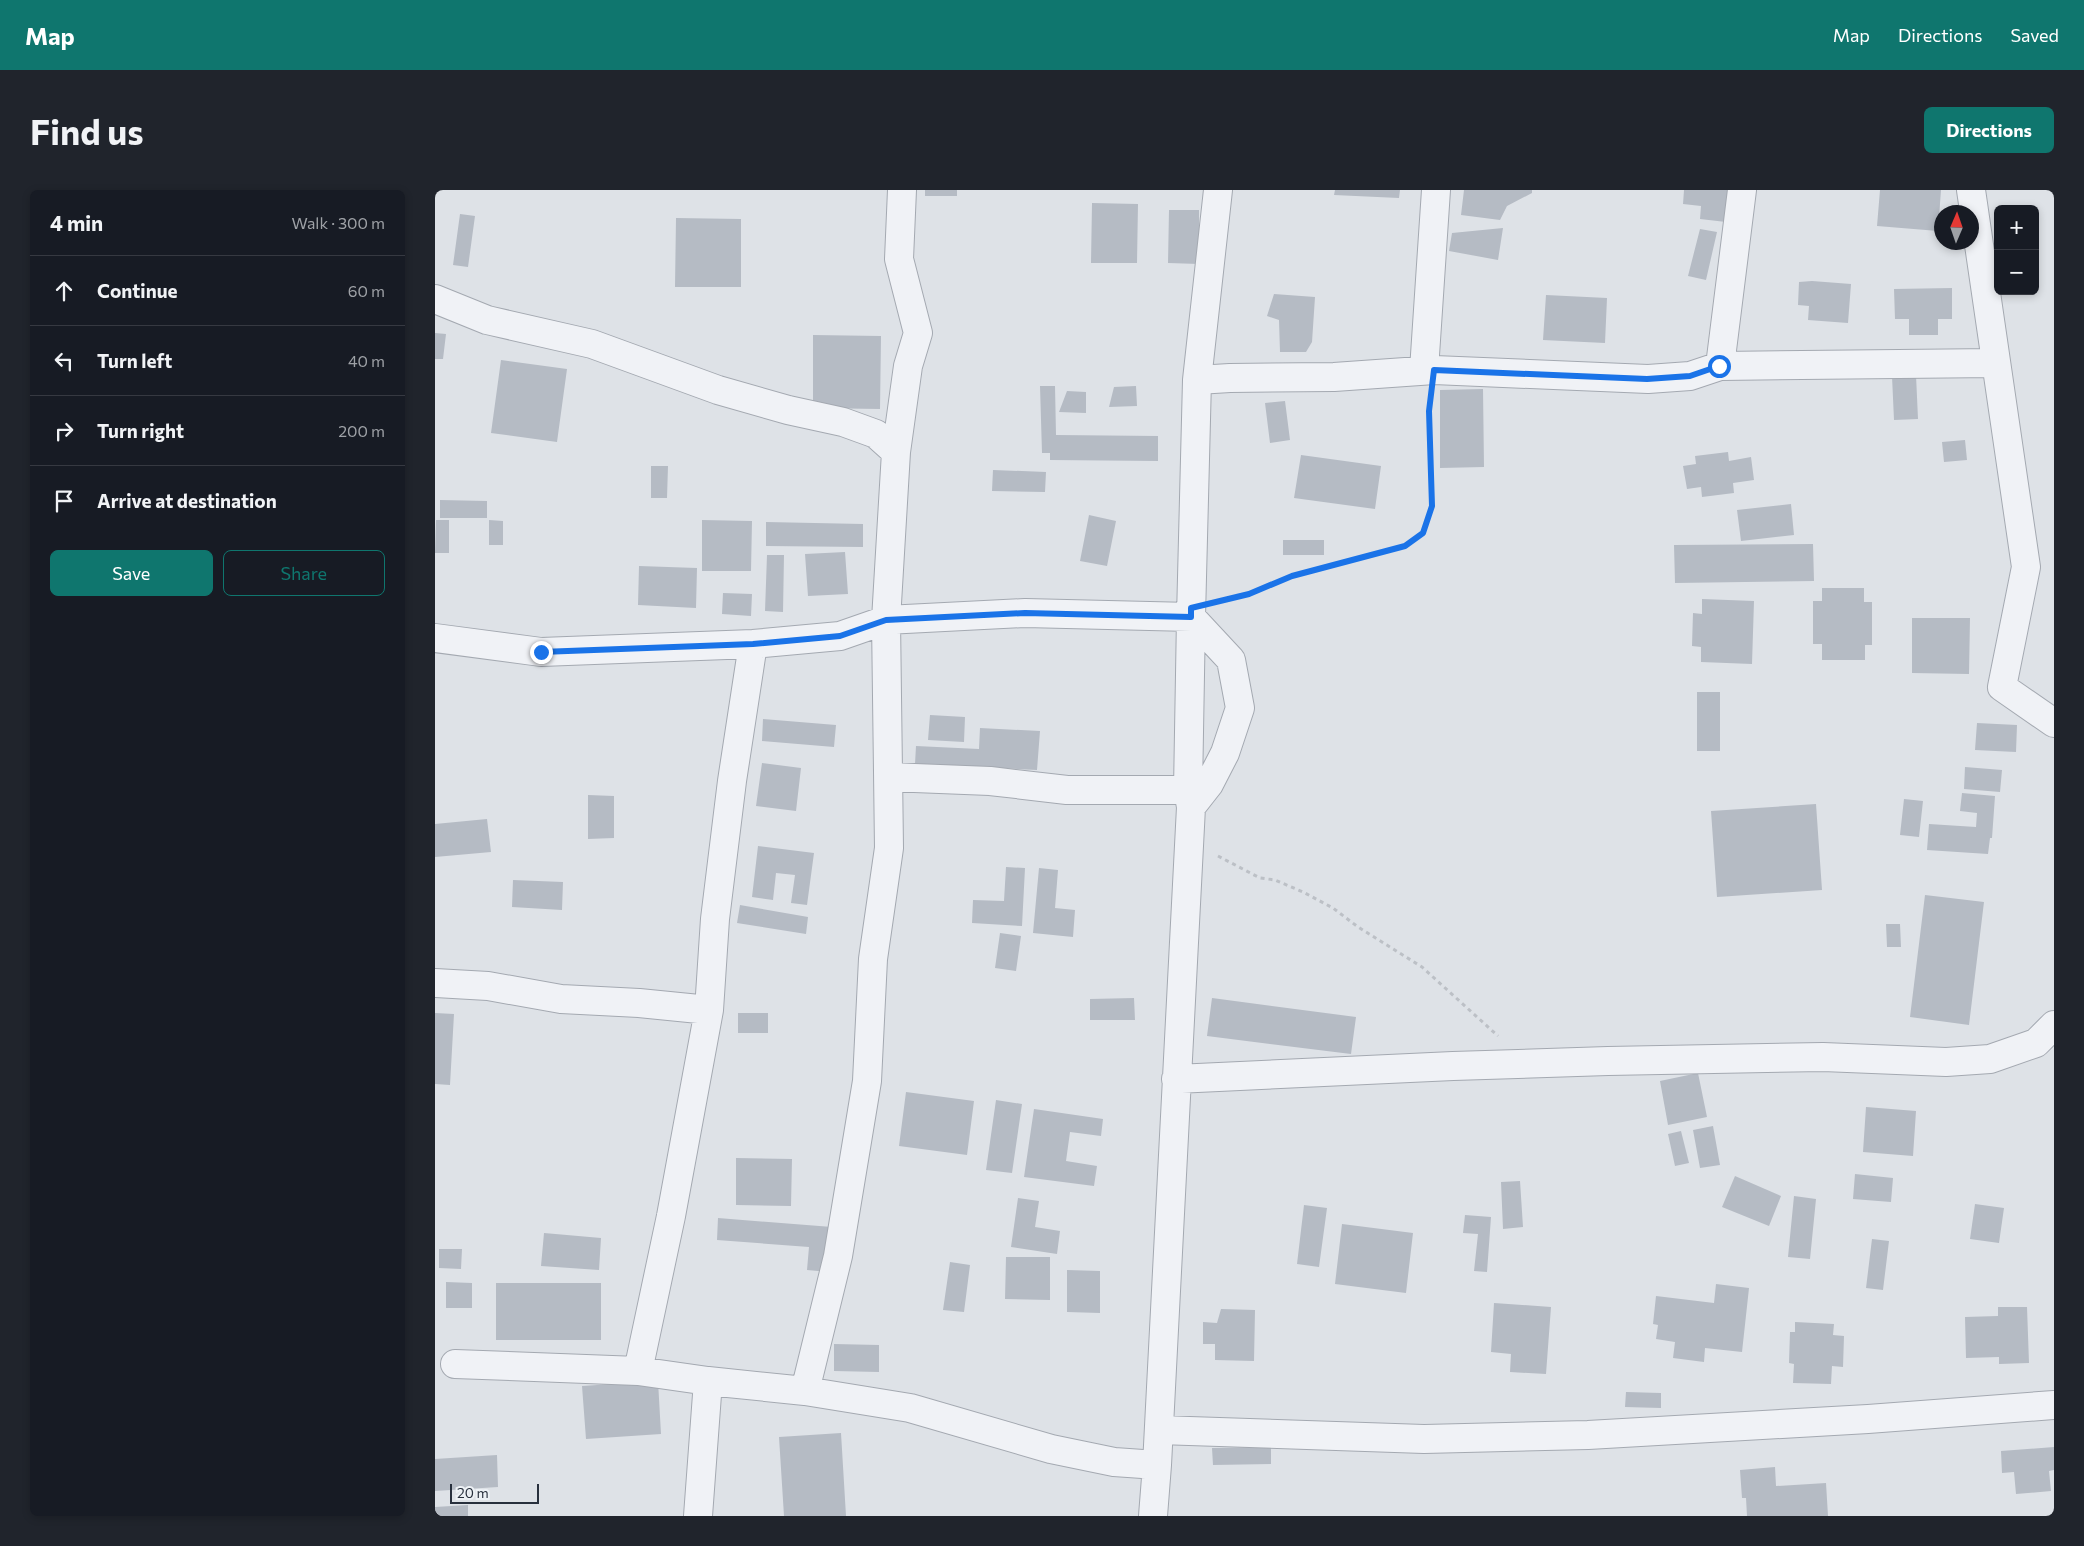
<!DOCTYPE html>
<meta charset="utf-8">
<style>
body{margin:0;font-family:Commissioner,sans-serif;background:#20242c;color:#f1f3f6}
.controls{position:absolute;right:15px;top:15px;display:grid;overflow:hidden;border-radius:8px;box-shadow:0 2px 8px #0003}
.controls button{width:45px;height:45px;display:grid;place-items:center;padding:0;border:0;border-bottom:1px solid #363941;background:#171b24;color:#f1f3f6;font:25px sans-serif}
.compass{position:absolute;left:1499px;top:15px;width:45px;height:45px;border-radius:50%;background:#171b24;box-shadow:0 2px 8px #0003;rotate:2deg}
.scale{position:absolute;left:15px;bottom:12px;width:89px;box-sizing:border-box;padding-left:5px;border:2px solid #28303d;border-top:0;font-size:14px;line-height:18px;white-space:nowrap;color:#28303d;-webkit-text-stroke:4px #edf1f5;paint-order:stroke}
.stop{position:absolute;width:15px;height:15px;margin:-11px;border:4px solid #1a73e8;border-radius:50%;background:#fff}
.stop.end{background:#1a73e8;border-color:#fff;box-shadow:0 1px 5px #0008}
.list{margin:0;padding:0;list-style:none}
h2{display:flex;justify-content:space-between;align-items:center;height:65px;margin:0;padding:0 20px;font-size:21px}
h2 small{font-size:16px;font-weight:400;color:#9ea1a6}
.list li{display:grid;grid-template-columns:32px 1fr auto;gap:15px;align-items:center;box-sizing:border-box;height:70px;padding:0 20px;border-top:1px solid #363941}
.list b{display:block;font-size:19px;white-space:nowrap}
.list em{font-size:16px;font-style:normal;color:#9ea1a6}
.actions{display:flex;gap:10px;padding:15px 20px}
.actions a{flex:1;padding:11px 0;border:1px solid #0f766e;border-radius:8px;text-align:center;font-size:18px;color:#0f766e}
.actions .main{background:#0f766e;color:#fff}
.icon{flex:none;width:28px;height:28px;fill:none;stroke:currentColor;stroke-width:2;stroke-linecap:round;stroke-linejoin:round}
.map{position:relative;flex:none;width:1619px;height:1326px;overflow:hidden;border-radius:8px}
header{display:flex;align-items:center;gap:30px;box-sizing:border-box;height:70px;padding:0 25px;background:#0f766e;color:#fff}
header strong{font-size:24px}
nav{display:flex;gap:28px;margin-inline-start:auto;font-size:18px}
.intro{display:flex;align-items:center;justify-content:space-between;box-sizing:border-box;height:120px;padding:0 30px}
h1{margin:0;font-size:35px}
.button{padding:12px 22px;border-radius:8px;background:#0f766e;color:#fff;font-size:18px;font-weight:700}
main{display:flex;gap:30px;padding:0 30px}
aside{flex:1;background:#171b24;border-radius:8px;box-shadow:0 2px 8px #0003}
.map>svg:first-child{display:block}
.building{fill:#b5bbc4}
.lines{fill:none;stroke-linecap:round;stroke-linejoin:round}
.street-casing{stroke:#a4a9b1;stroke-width:30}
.path{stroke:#bcc0c6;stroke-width:3;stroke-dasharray:4 4;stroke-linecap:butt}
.street{stroke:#f0f2f6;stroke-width:28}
.route{stroke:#1a73e8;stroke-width:6}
</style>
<header>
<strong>Map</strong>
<nav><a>Map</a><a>Directions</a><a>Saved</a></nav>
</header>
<div class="intro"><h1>Find us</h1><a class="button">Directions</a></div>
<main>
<aside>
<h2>4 min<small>Walk · 300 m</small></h2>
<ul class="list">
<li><svg class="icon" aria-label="ahead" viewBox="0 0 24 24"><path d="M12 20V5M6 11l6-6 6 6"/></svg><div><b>Continue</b></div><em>60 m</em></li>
<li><svg class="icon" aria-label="left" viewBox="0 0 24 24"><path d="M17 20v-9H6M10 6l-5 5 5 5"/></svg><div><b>Turn left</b></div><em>40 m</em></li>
<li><svg class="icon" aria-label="right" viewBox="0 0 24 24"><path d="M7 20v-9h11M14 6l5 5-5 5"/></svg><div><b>Turn right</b></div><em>200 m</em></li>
<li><svg class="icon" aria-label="arrive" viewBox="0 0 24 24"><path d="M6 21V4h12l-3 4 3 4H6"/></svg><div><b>Arrive at destination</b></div></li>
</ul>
<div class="actions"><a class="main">Save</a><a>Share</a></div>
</aside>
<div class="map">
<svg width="1619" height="1326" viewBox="0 0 1619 1326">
<rect width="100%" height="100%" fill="#dee2e7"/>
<path class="building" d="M490 0H522V6H490Z
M900 0H965L964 8 899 5Z
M1029 0H1097V3L1072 16 1065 30 1026 25Z
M1249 0H1304L1291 32 1265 29 1266 16 1248 14Z
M1445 0H1506L1503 41 1442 36Z
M657 13 703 14 702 73H656Z
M734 20H764V74L733 73Z
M25 24 40 26 33 77 18 75Z
M241 28 306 29V97H240Z
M1068 38 1063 70 1014 61 1017 43Z
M1265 39 1282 42 1271 90 1253 86Z
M1377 91 1416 94 1413 133 1373 130 1374 116 1363 115 1364 92Z
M1517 98V129H1503V145H1474V129H1460L1459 99Z
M839 104 880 107 877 152 871 162H845L844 130 832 126Z
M1111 105 1172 108 1170 153 1108 150Z
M0 143 11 144 8 169H0Z
M378 145 446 146 445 219 378 218Z
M66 170 132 179 122 252 56 243Z
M1481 185 1483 229 1459 230 1457 186Z
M605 196H620L621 245 723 246V271L615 270V263H607Z
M701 196 702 216 674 217 679 197Z
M1048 199 1049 277 1005 278V200Z
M632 201 651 202V223L624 222Z
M850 211 855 250 835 253 830 213Z
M1530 250 1532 270 1509 272 1507 252Z
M1293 262 1294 271 1316 267 1319 290 1298 293 1299 303 1267 307 1266 297 1252 299 1248 276 1261 274 1260 266Z
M866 265 946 276 940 319 859 308Z
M216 276H233L232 308H216Z
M558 280 611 282 610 302 557 301Z
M5 310 52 311V328H5Z
M1356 314 1359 345 1306 351 1302 320Z
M654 325 681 331 672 376 645 371Z
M1 330H14V363H0Z
M54 330 68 331V355H54Z
M267 330 317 331 316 381H267Z
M331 332 428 334V357L331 356Z
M848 350H889V365H848Z
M1378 354 1379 391 1240 393 1239 355Z
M410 362 413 404 373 406 370 364Z
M332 365H349L348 422 330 421Z
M204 376 262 378 261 418 203 415Z
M1387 398H1429V412H1437V455H1430V470H1387V454H1378V411H1387Z
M288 403 317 404 316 426 287 424Z
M1267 409 1319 411 1317 474 1266 472V457L1257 456 1258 423 1267 424Z
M1477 428H1535L1534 484 1477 483Z
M1262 502H1285V561H1262Z
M495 525 530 527 529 552 493 550Z
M328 529 401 535 399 557 327 551Z
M1542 533 1582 535 1581 562 1540 560Z
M545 538 605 541 602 580 480 574 481 556 544 559Z
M327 573 366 578 361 621 321 616Z
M1530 577 1567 580 1565 602 1529 599Z
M1527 603 1560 606 1557 648H1555L1553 664 1492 660 1494 634 1541 637 1542 623 1525 621Z
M153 605 179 606V648L153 649Z
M1469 609 1488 611 1484 647 1465 645Z
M1381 614 1387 700 1282 707 1276 621Z
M52 629 56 662 0 667V634Z
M323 656 379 663 372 715 356 713 360 685 341 683 338 710 317 707Z
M571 677 590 678 587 736 537 733 538 710 569 711Z
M604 678 623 680 620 718 640 720 638 747 598 743Z
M78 690 128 692 127 720 77 717Z
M1490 705 1549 712 1534 835 1475 827Z
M305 715 373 727 371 744 302 733Z
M1451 734H1465L1466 757H1452Z
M565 743 586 746 581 781 560 778Z
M699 808 700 830H655V809Z
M777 808 921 827 916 864 772 846Z
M0 823 19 824 15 895 0 894Z
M303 823H333V843H303Z
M1263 883 1272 927 1233 935 1225 891Z
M471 902 539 911 532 965 464 956Z
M561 910 587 914 577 983 551 980Z
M1431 917 1481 921 1478 966 1428 962Z
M599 919 668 929 666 946 635 942 631 971 662 976 659 996 589 987Z
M1278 936 1285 975 1265 978 1258 940Z
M1246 941 1254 973 1240 976 1233 944Z
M301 968 357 969 356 1016 301 1015Z
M1420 984 1458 988 1456 1012 1418 1009Z
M1300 986 1346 1006 1334 1036 1287 1017Z
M1085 991 1088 1037 1068 1039 1066 992Z
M1359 1006 1381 1009 1375 1069 1353 1067Z
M583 1008 604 1011 600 1037 625 1041 622 1064 576 1057Z
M1540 1014 1569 1018 1564 1053 1535 1049Z
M869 1015 892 1018 884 1077 862 1074Z
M1030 1025 1056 1027 1052 1082 1039 1081 1043 1044 1028 1043Z
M283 1028 397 1037 394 1082 372 1080 374 1057 282 1050Z
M907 1034 978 1043 971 1103 900 1094Z
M109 1043 166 1048 164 1080 106 1076Z
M1437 1049 1454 1051 1448 1100 1431 1098Z
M4 1059H27L26 1079 4 1078Z
M571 1067H615V1110L570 1109Z
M515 1072 535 1075 529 1122 508 1120Z
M632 1080 665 1081V1123L632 1122Z
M11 1092 37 1093V1118H11Z
M61 1093H166V1150H61Z
M1281 1094 1314 1098 1307 1162 1270 1158 1269 1172 1238 1168 1240 1152 1221 1149 1223 1135 1218 1134 1221 1106 1279 1113Z
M1059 1113 1116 1117 1111 1184 1075 1182 1076 1164 1056 1162Z
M1563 1117H1592L1594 1173 1564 1174V1167L1531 1168 1530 1127 1563 1126Z
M786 1119 820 1120 819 1171 780 1170V1154H768V1132L782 1133Z
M1360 1132 1399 1134 1398 1145 1409 1146 1408 1177 1397 1176 1396 1194 1358 1193 1359 1174 1354 1173 1355 1142H1360Z
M399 1154 444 1155V1182L399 1181Z
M223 1191 226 1244 151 1249 147 1196Z
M1191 1202 1226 1203V1218L1190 1217Z
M406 1243 411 1326H349L344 1247Z
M836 1257V1274L778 1275 777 1258Z
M1619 1257V1280L1614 1281 1616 1301 1581 1304 1579 1282 1567 1283 1566 1261Z
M62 1265 63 1297 0 1301V1269Z
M1340 1277 1341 1296 1391 1293 1393 1326H1312L1311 1308H1307L1305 1280Z
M33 1315V1326H0V1317Z"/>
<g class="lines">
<g class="street-casing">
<path id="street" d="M1536 0 1591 377 1567 497 1619 533
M0 109 52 130 157 154 283 200 353 220 408 232 441 244 461 262
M1285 176 1307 0
M989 180 1001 0
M762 190 795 188 899 187 999 180 1213 189 1255 186 1285 176 1560 173
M0 448 106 462 318 454 405 446 451 430 590 423 756 427 753 600 756 617
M454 587 555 591 632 600H753
M0 793 53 796 126 809 204 813 274 820
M741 889 1018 876 1173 871 1388 867 1511 872 1555 869 1601 853 1619 835
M20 1174 203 1181 273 1191 370 1201 475 1218 616 1259 679 1272 722 1275
M203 1181 236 1026 274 820 280 729 297 591 318 454
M370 1201 403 1066 432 891 438 769 454 658 451 430 461 262 473 176 483 143 464 69 467 0
M724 1240 989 1249 1153 1245 1433 1229 1619 1215
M263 1326 273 1191
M718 1326 722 1275 756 617 774 594 790 563 805 518 796 470 756 427 762 190 783 0"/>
</g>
<path class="path" d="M786 410 815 404 857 386 971 355 988 343 997 316 994 221 996 208
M783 666 825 688 840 690 868 702 898 718 923 737 987 777 1063 846"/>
<use href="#street" class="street"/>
</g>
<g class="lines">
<path class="route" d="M106 462 318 454 405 446 451 430 590 423 756 427V418L814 404 857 386 970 356 988 343 997 316 994 221 999 180 1212 189 1255 186 1284 176"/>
</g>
</svg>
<div class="controls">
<button>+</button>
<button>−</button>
</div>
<svg class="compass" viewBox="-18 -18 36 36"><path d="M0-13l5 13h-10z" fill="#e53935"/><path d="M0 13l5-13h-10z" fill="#9ea1a6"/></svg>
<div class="scale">20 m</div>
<div class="stop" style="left:1284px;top:176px"></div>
<div class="stop end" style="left:106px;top:462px"></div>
</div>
</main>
